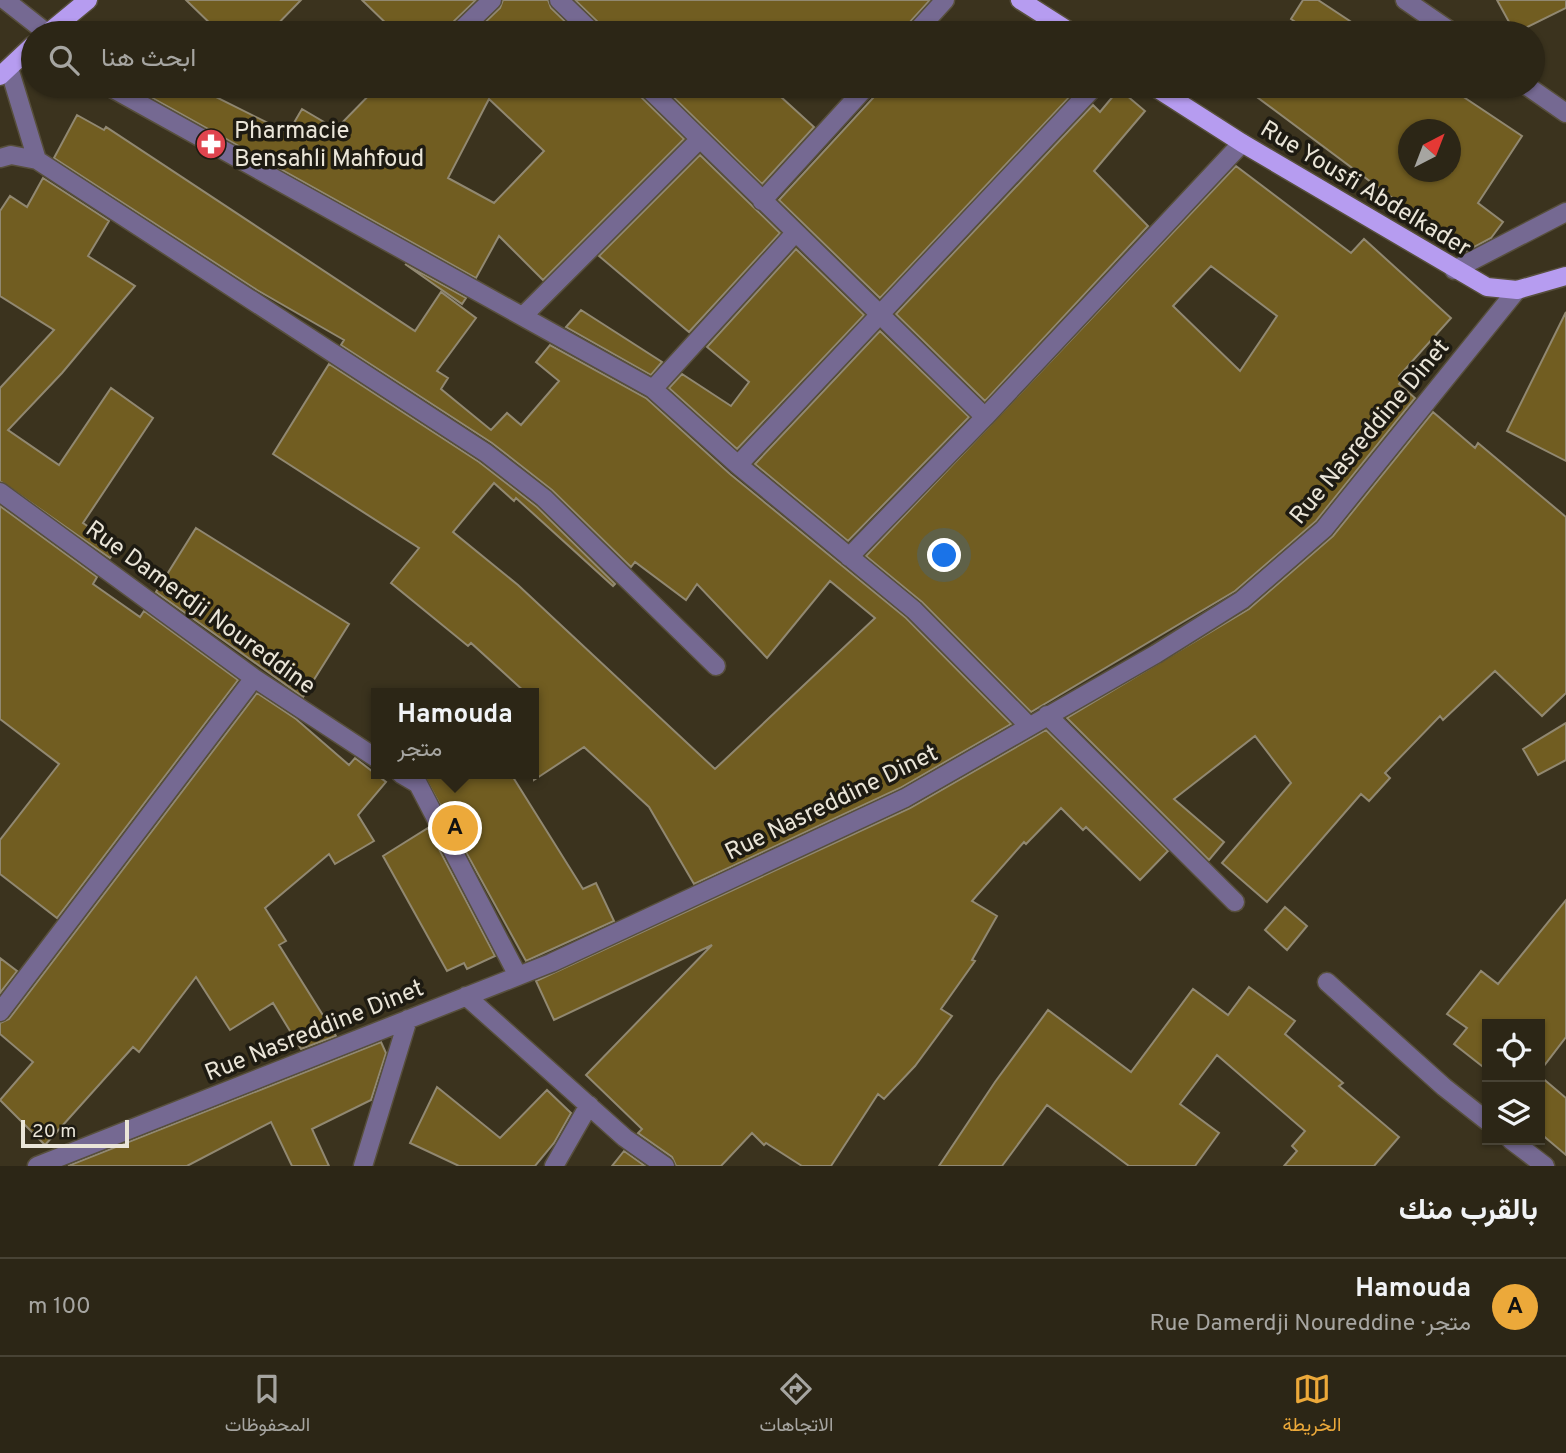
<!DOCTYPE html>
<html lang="ar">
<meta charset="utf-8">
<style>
body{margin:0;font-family:Overpass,Vazirmatn,sans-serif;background:#342e1f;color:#f1f3f6;direction:rtl}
.controls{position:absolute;right:21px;bottom:21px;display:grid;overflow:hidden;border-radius:0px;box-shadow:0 2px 5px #0004}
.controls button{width:63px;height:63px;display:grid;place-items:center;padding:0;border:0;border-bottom:2px solid #484335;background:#2c2616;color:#f1f3f6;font:35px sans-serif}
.compass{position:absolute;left:1398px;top:119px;width:63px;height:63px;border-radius:50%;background:#2c2616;box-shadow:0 2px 5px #0004;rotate:42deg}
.scale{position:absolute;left:21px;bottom:18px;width:108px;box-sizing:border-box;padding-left:7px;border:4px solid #eae5d8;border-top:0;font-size:19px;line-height:24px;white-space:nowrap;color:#eae5d8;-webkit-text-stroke:5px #1e1b12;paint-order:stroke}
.you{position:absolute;left:945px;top:556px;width:24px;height:24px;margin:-18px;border:5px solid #fff;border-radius:50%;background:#1a73e8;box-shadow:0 0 0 10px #1a73e833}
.badge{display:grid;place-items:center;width:46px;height:46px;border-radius:50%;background:#eca93a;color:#111;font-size:23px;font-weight:700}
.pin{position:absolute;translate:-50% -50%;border:4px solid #fff;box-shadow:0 2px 7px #0006}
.popup{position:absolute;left:371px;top:688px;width:168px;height:91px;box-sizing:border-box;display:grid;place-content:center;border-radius:0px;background:#2c2616;filter:drop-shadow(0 2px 5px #0005);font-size:23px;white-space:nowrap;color:#a6a5a1}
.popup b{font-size:26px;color:#f1f3f6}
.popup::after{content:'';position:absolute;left:50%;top:100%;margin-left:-14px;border:14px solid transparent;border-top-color:#2c2616}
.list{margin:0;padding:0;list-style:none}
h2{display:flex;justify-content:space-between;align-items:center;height:91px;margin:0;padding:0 28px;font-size:30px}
h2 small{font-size:23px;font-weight:400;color:#a6a5a1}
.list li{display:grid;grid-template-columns:46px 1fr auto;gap:21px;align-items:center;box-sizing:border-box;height:98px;padding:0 28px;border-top:2px solid #484335}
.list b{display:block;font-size:26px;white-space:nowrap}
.list p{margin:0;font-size:23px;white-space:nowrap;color:#a6a5a1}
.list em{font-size:23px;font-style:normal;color:#a6a5a1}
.icon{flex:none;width:38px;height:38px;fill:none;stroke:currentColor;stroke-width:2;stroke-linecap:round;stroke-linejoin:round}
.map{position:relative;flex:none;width:1566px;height:1166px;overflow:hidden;direction:ltr}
.search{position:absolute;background:#2c2616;box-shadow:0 2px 5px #0004;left:21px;right:21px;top:21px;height:77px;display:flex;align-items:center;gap:18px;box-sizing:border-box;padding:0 24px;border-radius:38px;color:#a6a5a1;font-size:26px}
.sheet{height:189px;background:#2c2616}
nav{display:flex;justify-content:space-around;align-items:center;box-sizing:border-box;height:98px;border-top:2px solid #484335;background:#2c2616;font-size:19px;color:#a6a5a1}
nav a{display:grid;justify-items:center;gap:4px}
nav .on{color:#eca93a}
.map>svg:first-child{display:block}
.building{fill:#715d21;stroke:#918871;stroke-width:2;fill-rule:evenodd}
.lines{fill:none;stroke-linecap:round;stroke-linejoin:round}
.minor-casing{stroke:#574f3c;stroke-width:21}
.major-casing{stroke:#574f3c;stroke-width:21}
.minor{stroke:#756992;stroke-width:18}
.major{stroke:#b69cf0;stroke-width:18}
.labels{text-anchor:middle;stroke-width:7;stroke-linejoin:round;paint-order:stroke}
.poi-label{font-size:24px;fill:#eae5d8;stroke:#1e1b12;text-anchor:start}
.street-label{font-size:24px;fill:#eae5d8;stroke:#1e1b12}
</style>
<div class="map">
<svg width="1566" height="1166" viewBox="0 0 1566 1166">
<rect width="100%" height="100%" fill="#3b331e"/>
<path class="building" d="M186 0H301L269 33H220Z
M362 0H476L450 25 447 33H396Z
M503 0H548L551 8 577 33H474L500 8Z
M575 0H930L900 33H604L601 25Z
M1303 0H1318L1368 33H1312L1291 19Z
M1497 0H1566V8L1515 33Z
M131 86H194L288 133 302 109 336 129 378 86H635L638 94 684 139 543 280 499 236 476 278ZM489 99 544 151 494 203 448 178Z
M662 86H769L814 127 762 184Z
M884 86H1072L1076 90 880 298 779 200Z
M1242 86H1447L1522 136 1478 203 1503 222 1491 238 1465 252ZM1409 130H1451V172H1409Z
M1119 89 1145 111 1094 171 1148 226 985 401 896 314 1093 105 1100 112Z
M77 115 104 130 106 127 415 331 441 292 476 318 437 371 448 378 441 389 491 430 507 413 521 425 559 381 536 362 550 345 646 398 730 474 906 618 1011 724 900 788 694 884 649 807 584 747 534 780V693H526L471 643 468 646 391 583 419 548 273 454 329 364 479 462 537 507 615 584 613 586 516 498 514 501 494 483 453 532 518 585 715 769 875 618 830 581 767 658 697 584 686 600 635 562 631 567 552 490 492 443 341 345 344 340 257 290 54 158Z
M700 155 780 233 689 332 599 256Z
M1236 166 1351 253 1364 239 1451 318 1399 376 1403 379 1399 384 1415 398 1316 521 1235 591 1031 712 922 602 866 556ZM1211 266 1277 316 1240 371 1173 306Z
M43 178 109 221 88 256 135 286 62 373 8 430 59 465 111 388 153 418 83 523 118 547 110 558 0 481V388L54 330 0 296V211L10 196 27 207Z
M796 249 864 315 737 449 669 388 682 374 731 406 749 382 707 347Z
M405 264 466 298 462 304Z
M581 310 662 362 651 375 566 327Z
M1566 312V461L1507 431Z
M880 331 969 417 848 541 755 464Z
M1433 412 1475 448 1478 443 1566 517V693L1542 716 1495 671 1443 720 1440 716 1385 773 1390 778 1369 801 1361 794 1267 902 1222 863 1291 783 1255 736 1174 799 1224 842 1209 860 1067 718 1249 609 1333 536Z
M0 506 97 577 93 584 140 617 144 611 238 680 57 918 0 874V840L59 764 0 719Z
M196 528 349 624 303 697 156 592Z
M257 693 296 719 349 765 355 758 386 782 358 815 374 841 335 864 329 854 265 908 286 941 279 945 336 1036 301 1049 273 1003 230 1030 196 977 139 1052 133 1047 45 1145 0 1100 33 1062 0 1034V1023L9 1019Z
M1566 723V760L1538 775 1523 749Z
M1046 730 1168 851 1140 880 1086 827 1083 830 1061 808 1026 844 1024 842 972 901 997 916 972 960 975 961 941 1009 952 1016 915 1066 884 1099 878 1094 831 1166H802L766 1143 764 1145 752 1133 721 1166H676L672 1157 638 1133 642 1129 586 1075 712 945 554 1020 536 981 910 808Z
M423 774H511L583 889 596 883 614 921 526 961Z
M428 828 495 956 467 969 464 963 447 971 383 856Z
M1566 900V1037L1540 1071V1024H1487V1070L1454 1044 1467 1028 1447 1014 1481 971 1498 984Z
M1285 907 1307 926 1287 950 1265 930Z
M0 958 17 971 0 993Z
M1249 987 1295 1021 1285 1034 1343 1083 1339 1086 1399 1137 1374 1166H1284L1297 1151 1292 1146 1305 1131 1217 1055 1180 1104 1219 1133 1195 1166H1129L1047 1105 1002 1166H939L995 1082 1048 1010 1131 1072 1193 989 1228 1015Z
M381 1042 386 1053 371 1100 312 1129 329 1166H292L271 1122 187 1166H68Z
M1540 1076 1566 1098V1155L1540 1133Z
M437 1087 500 1138 547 1090 571 1113 554 1143 535 1166H459L410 1143Z
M624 1151 645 1166H612Z"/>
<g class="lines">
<g class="minor-casing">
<path id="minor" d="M5 0 47 33
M559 0 593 33
M1405 0 1453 33
M458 33 492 0
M915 33 945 0
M9 68 37 160
M108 86 653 389 738 465 914 610 1028 725
M646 86 985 417 1242 143
M1527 86 1566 113
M0 158 11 155 37 160 486 453 544 498 716 666
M762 201 867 86
M1454 270 1566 212
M523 316 700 139
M653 389 795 233
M738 465 1095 86
M0 492 254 678 376 758
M849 557 985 417
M1047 715 1235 902
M401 774 418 784 518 976
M1327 982 1444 1087 1487 1121
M466 996 625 1138 665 1166
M0 1012 254 678
M1511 1140 1545 1166
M37 1166 551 963 905 798 1156 654 1242 600 1324 529 1517 290
M363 1166 408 1019
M554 1166 589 1105"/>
</g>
<g class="major-casing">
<path id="major" d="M1020 0 1072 33
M48 33 88 0
M0 76 33 45
M1153 86 1242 143 1487 287 1517 290 1566 276"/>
</g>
<use href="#minor" class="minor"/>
<use href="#major" class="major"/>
</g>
<defs>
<g id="pharmacy-disc" transform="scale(1.575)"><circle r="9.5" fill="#e0444e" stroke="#1e1b12"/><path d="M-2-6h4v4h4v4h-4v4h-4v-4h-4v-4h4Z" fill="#fff"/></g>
</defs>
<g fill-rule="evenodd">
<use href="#pharmacy-disc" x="211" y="144"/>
</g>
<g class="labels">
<g class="poi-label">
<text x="234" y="138">Pharmacie<tspan x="234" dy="28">Bensahli Mahfoud</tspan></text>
</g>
<g class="street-label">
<text transform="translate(1366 188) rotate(31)" y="8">Rue Yousfi Abdelkader</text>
<text transform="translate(1369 431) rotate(-50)" y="8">Rue Nasreddine Dinet</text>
<text transform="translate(201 607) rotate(36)" y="8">Rue Damerdji Noureddine</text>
<text transform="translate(831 802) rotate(-26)" y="8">Rue Nasreddine Dinet</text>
<text transform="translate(314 1030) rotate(-22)" y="8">Rue Nasreddine Dinet</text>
</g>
</g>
</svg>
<div class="controls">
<button><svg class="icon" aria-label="locate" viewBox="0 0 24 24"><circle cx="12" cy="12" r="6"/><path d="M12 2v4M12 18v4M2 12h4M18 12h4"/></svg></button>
<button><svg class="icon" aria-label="layers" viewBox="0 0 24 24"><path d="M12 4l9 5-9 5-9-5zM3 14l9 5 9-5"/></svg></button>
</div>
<svg class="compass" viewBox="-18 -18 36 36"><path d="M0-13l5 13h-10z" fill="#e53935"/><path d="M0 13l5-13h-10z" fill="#a6a5a1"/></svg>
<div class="scale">20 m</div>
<div class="you"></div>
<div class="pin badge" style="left:455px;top:828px">A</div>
<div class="popup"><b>Hamouda</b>متجر</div>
<div class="search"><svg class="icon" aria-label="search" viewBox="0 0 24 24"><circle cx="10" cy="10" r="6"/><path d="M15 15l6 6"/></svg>ابحث هنا</div>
</div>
<section class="sheet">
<h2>بالقرب منك<small></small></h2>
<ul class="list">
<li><span class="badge">A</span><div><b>Hamouda</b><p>متجر · Rue Damerdji Noureddine</p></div><em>100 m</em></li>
</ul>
</section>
<nav>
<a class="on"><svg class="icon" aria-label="map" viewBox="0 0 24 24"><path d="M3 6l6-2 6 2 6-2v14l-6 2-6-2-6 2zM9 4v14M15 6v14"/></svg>الخريطة</a>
<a><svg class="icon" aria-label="directions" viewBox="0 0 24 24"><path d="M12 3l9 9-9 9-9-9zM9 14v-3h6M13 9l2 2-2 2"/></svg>الاتجاهات</a>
<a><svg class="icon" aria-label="saved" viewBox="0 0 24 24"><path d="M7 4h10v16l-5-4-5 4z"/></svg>المحفوظات</a>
</nav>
